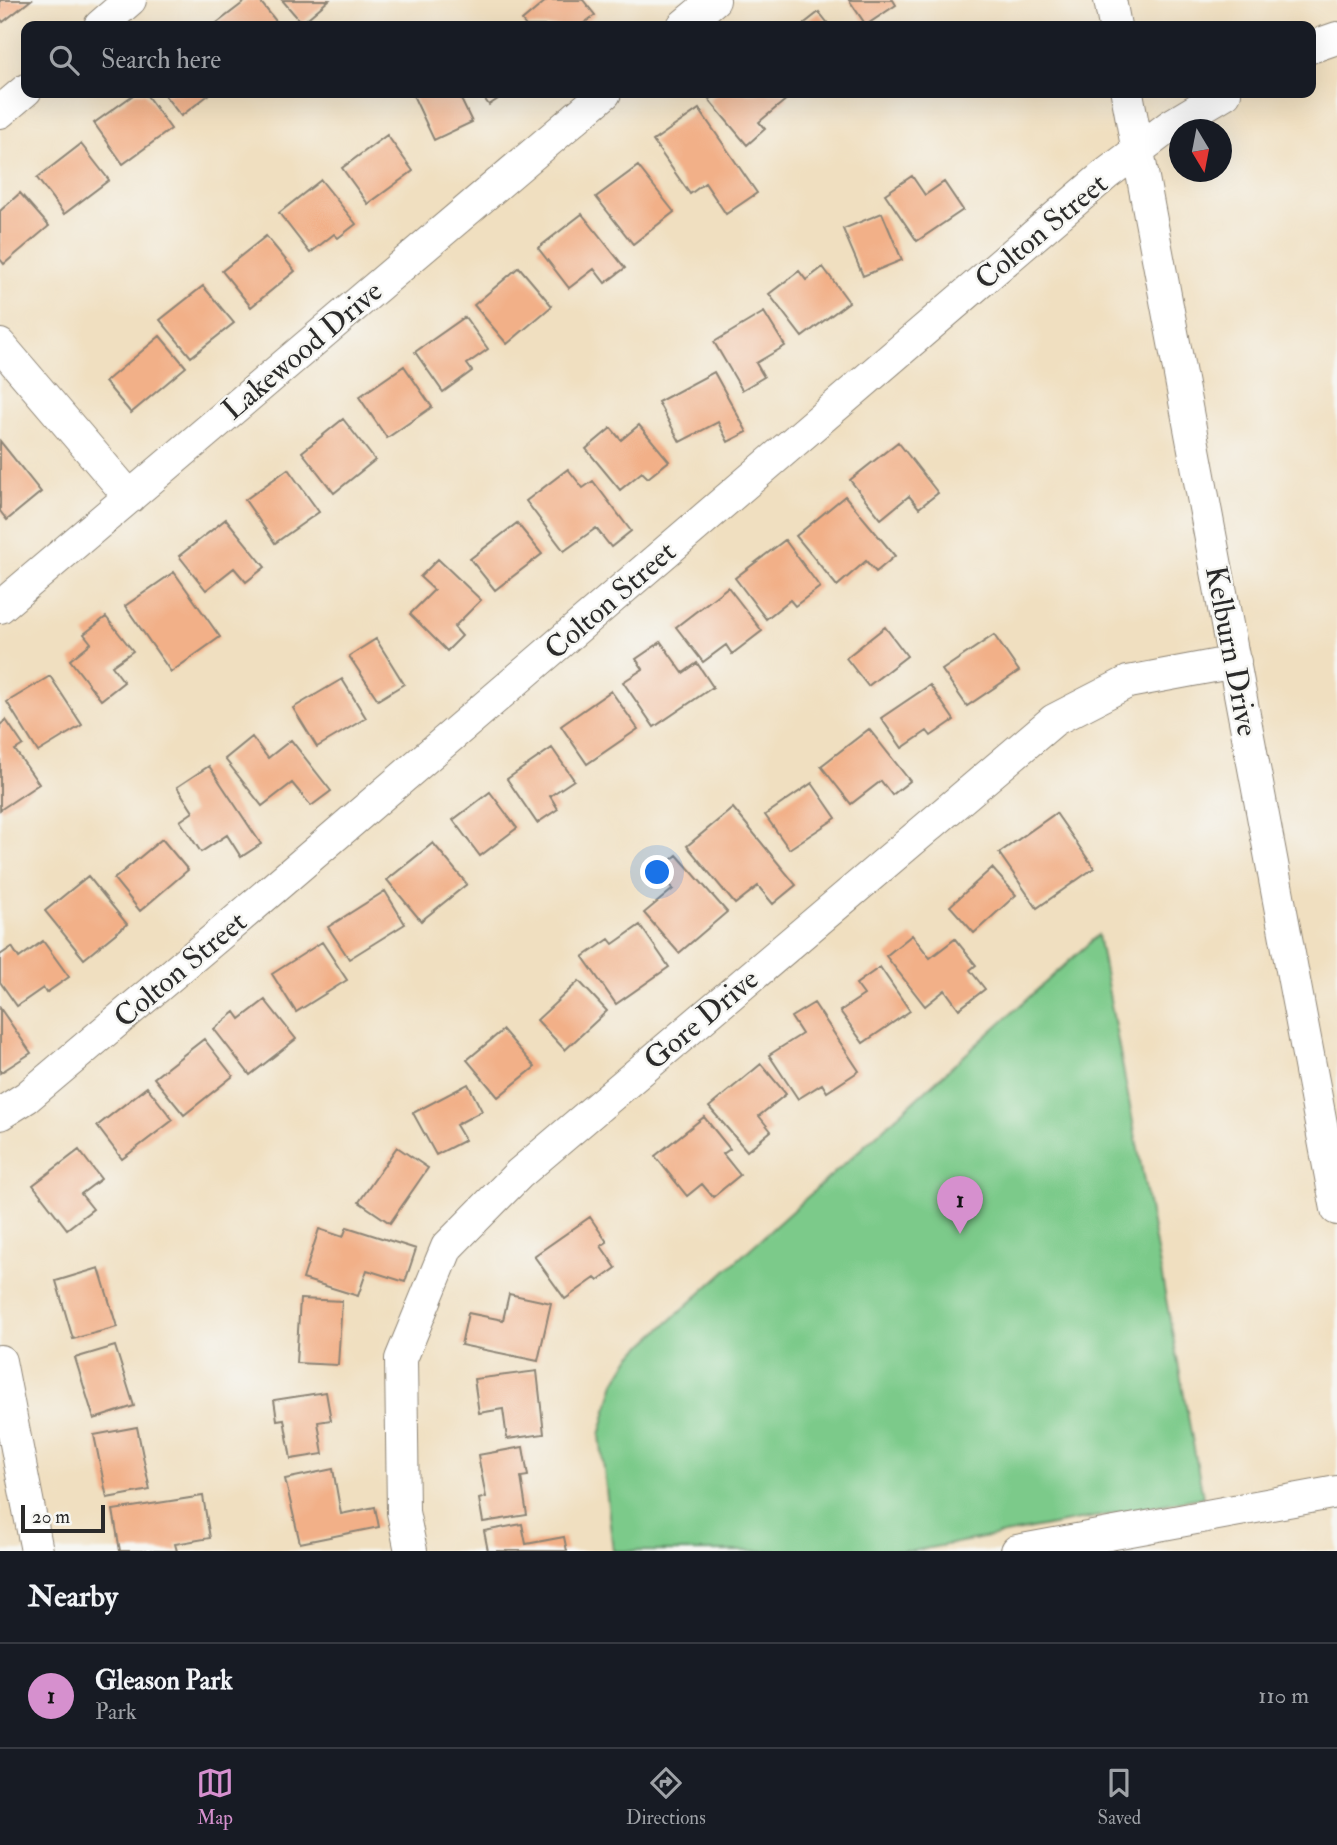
<!DOCTYPE html>
<style>
body{margin:0;font-family:"IM FELL Double Pica",serif;background:#242831;color:#f1f3f6}
.compass{position:absolute;left:1169px;top:119px;width:63px;height:63px;border-radius:50%;background:#171b24;box-shadow:0 7px 28px #0002;rotate:170deg}
.scale{position:absolute;left:21px;bottom:18px;width:84px;box-sizing:border-box;padding-left:7px;border:4px solid #2b2b2b;border-top:0;font-size:19px;line-height:24px;white-space:nowrap;color:#2b2b2b;-webkit-text-stroke:5px #f6f6f2;paint-order:stroke}
.you{position:absolute;left:658px;top:873px;width:24px;height:24px;margin:-18px;border:5px solid #fff;border-radius:50%;background:#1a73e8;box-shadow:0 0 0 10px #1a73e833}
.badge{display:grid;place-items:center;width:46px;height:46px;border-radius:50%;background:#d690ce;color:#111;font-size:23px;font-weight:700}
.pin{position:absolute;translate:-50% -58px;filter:drop-shadow(0 2px 4px #0008)}
.pin::after{content:'';position:absolute;top:37px;width:24px;height:21px;background:inherit;clip-path:polygon(0 0,100% 0,50% 100%)}
.list{margin:0;padding:0;list-style:none}
h2{display:flex;justify-content:space-between;align-items:center;height:91px;margin:0;padding:0 28px;font-size:30px}
h2 small{font-size:23px;font-weight:400;color:#9ea1a6}
.list li{display:grid;grid-template-columns:46px 1fr auto;gap:21px;align-items:center;box-sizing:border-box;height:105px;padding:0 28px;border-top:2px solid #363941}
.list b{display:block;font-size:26px;white-space:nowrap}
.list p{margin:0;font-size:23px;white-space:nowrap;color:#9ea1a6}
.list em{font-size:23px;font-style:normal;color:#9ea1a6}
.icon{flex:none;width:38px;height:38px;fill:none;stroke:currentColor;stroke-width:2;stroke-linecap:round;stroke-linejoin:round}
.map{position:relative;flex:none;width:1337px;height:1551px;overflow:hidden}
.search{position:absolute;background:#171b24;box-shadow:0 7px 28px #0002;left:21px;right:21px;top:21px;height:77px;display:flex;align-items:center;gap:18px;box-sizing:border-box;padding:0 24px;border-radius:14px;color:#9ea1a6;font-size:26px}
.sheet{height:196px;background:#171b24}
nav{display:flex;justify-content:space-around;align-items:center;box-sizing:border-box;height:98px;border-top:2px solid #363941;background:#171b24;font-size:19px;color:#9ea1a6}
nav a{display:grid;justify-items:center;gap:4px}
nav .on{color:#d690ce}
.map>svg:first-child{display:block}
.green{fill:#7bca8a;stroke:#537a5a;stroke-width:2}
.building{fill:#f2b088}
.lines{fill:none;stroke-linecap:round;stroke-linejoin:round}
.street-casing{stroke:#8e8576;stroke-width:34}
.street{stroke:#fff;stroke-width:32}
.labels{text-anchor:middle;stroke-width:5;stroke-linejoin:round;paint-order:stroke}
.street-label{font-size:30px;fill:#2b2b2b;stroke:#f6f6f2}
</style>
<div class="map">
<svg width="1337" height="1551" viewBox="0 0 1337 1551">
<rect width="100%" height="100%" fill="#f6f6f2"/>
<filter id="ink" filterUnits="userSpaceOnUse"><feTurbulence type="fractalNoise" baseFrequency=".0143" numOctaves="2"/><feDisplacementMap in="SourceGraphic" scale="14" xChannelSelector="R" yChannelSelector="G"/><feConvolveMatrix kernelMatrix="1 2 1 2 8 2 1 2 1" color-interpolation-filters="sRGB"/></filter>
<filter id="wash" filterUnits="userSpaceOnUse"><feTurbulence type="fractalNoise" baseFrequency=".00686" numOctaves="4" result="noise"/><feDisplacementMap in="SourceGraphic" scale="28" xChannelSelector="R" yChannelSelector="G"/><feGaussianBlur stdDeviation="1.57" result="paint"/><feColorMatrix in="noise" values="0 0 0 0 0 0 0 0 0 0 0 0 0 0 0 0 0 1.4 0 .05"/><feComposite in="paint" operator="in"/></filter>
<g filter="url(#wash)">
<rect width="100%" height="100%" fill="#f0dfc0"/>
<path class="green" d="M1098 935 1203 1497 913 1551H613L600 1435 615 1382 631 1356Z"/>
<g id="blocks">
<path class="building" d="M0 0H31L3 22 0 18Z
M247 0H259L280 26H213Z
M282 0H329L302 23Z
M547 0H583L595 15 580 26H526L522 21Z
M849 0H893L896 5 866 25Z
M819 12 830 26H801Z
M136 93H145L171 129 123 164 94 123Z
M163 93H211L181 116Z
M412 93H458L472 122 434 140Z
M480 93H507L489 105Z
M718 93H783L788 98 759 122 765 129 747 145 709 100Z
M699 109 757 193 726 214 705 183 690 194 653 141Z
M387 135 413 171 368 204 342 168Z
M81 144 109 180 64 214 37 178Z
M638 166 674 212 633 244 596 197Z
M912 176 925 195 944 182 963 210 917 241 885 194Z
M321 180 356 224 338 238 334 234 310 253 279 213Z
M20 193 49 226 4 264 0 259V211Z
M882 213 902 260 863 276 843 229Z
M582 214 625 268 605 283 594 269 569 288 538 248Z
M266 236 295 271 251 307 222 271Z
M519 267 552 306 507 344 474 305Z
M823 267 849 302 802 337 769 294 799 271 806 280Z
M203 286 234 323 191 357 160 320Z
M764 312 785 346 756 363 764 377 742 390 714 342Z
M465 317 488 349 467 364 472 371 443 392 415 352Z
M160 336 186 367 131 413 105 382Z
M404 366 432 407 387 438 359 397Z
M714 372 747 432 728 442 718 422 680 442 658 402Z
M343 419 375 460 334 493 302 452Z
M639 425 669 461 648 478 642 472 620 490 586 449 611 428 621 440Z
M0 441 41 492 7 520 0 511Z
M898 442 938 493 919 508 909 496 881 519 850 480Z
M288 469 319 512 275 543 245 500Z
M568 469 583 488 593 481 631 531 611 547 596 528 564 551 526 501Z
M845 496 895 556 876 572 866 561 837 586 796 536Z
M226 519 265 567 246 582 234 568 206 590 179 556Z
M517 523 542 554 495 590 470 559Z
M785 540 820 587 795 606 790 600 766 619 735 578Z
M438 559 481 600 454 627 462 636 447 651 410 614 434 590 420 577Z
M174 572 220 637 171 672 125 606Z
M728 587 762 631 732 654 726 645 703 662 676 627Z
M106 617 133 651 112 666 124 682 101 700 70 660 91 643 84 634Z
M885 627 907 656 868 686 846 658Z
M994 635 1019 671 967 706 942 670Z
M376 639 404 684 378 700 349 656Z
M661 642 683 673 697 663 713 687 654 727 623 682 643 669 636 659Z
M50 676 82 725 38 752 7 702Z
M342 679 366 718 317 747 293 708Z
M930 685 954 720 931 736 927 731 902 748 881 718Z
M611 691 638 729 587 764 561 726Z
M6 720 23 745 15 750 39 784 0 810V725Z
M869 729 910 781 892 795 881 781 851 804 821 766Z
M252 737 268 758 291 740 331 791 311 806 292 783 262 806 225 759Z
M552 748 574 780 550 796 558 809 537 823 507 779Z
M209 766 261 844 241 857 227 835 201 852 180 821 193 812 177 787Z
M812 783 836 818 789 849 765 815Z
M490 792 517 828 480 856 453 820Z
M733 808 796 885 773 904 758 886 735 904 687 846Z
M1056 813 1094 868 1037 908 999 853Z
M162 839 188 870 140 911 114 879Z
M433 843 467 884 421 921 387 880Z
M677 855 727 912 679 953 644 913 673 889 658 871Z
M992 868 1016 895 974 933 950 906Z
M88 876 127 924 84 959 45 911Z
M385 891 405 924 349 959 328 927Z
M640 925 669 967 616 1004 583 957 609 939 613 944Z
M912 935 930 958 955 939 976 965 970 970 985 989 959 1009 945 990 925 1006 886 956Z
M43 941 69 977 46 993 43 988 17 1006 0 982V955L12 947 19 958Z
M322 942 347 980 296 1012 272 974Z
M880 967 910 1011 863 1043 840 1011 864 995 856 984Z
M579 981 607 1011 565 1050 537 1020Z
M265 1000 296 1039 250 1075 214 1029 235 1012 240 1019Z
M814 1003 859 1071 827 1092 822 1084 798 1099 769 1055 802 1034 791 1017Z
M0 1008 31 1053 0 1073Z
M503 1030 535 1067 498 1097 467 1060Z
M204 1039 233 1076 184 1115 154 1078Z
M761 1064 786 1094 759 1116 771 1131 747 1151 709 1107Z
M468 1084 482 1111 456 1125 465 1140 436 1155 413 1113Z
M147 1087 173 1120 122 1159 97 1126Z
M704 1117 730 1149 723 1154 740 1175 713 1197 702 1184 687 1196 655 1156Z
M397 1147 428 1168 390 1223 359 1202Z
M79 1150 101 1179 81 1194 93 1209 67 1229 33 1185Z
M590 1217 607 1242 601 1246 616 1268 598 1281 595 1278 565 1299 534 1256Z
M347 1227 416 1249 405 1282 367 1270 358 1296 303 1279 319 1229 343 1237Z
M99 1268 117 1327 73 1339 56 1281Z
M509 1294 551 1303 538 1361 461 1345 468 1313 503 1320Z
M300 1299 342 1301 338 1365 296 1363Z
M115 1346 134 1406 94 1419 75 1358Z
M537 1371 544 1434 507 1439 503 1409 479 1413 474 1379Z
M326 1392 331 1420 318 1422 323 1454 291 1459 284 1419 277 1420 274 1400Z
M137 1427 150 1490 107 1498 94 1435Z
M523 1447 528 1476 521 1477 527 1515 483 1522 479 1499 486 1497 478 1455Z
M333 1469 341 1514 375 1507 379 1527 300 1543 285 1479Z
M203 1496 210 1538 175 1544 177 1551H120L113 1510Z
M522 1524 526 1544 564 1537 567 1551H488L484 1531Z"/>
</g>
</g>
<g filter="url(#ink)">
<use href="#blocks" fill-opacity="0" stroke="#8e8576" stroke-width="2"/>
<g class="lines">
<g class="street-casing">
<path id="street" d="M1110 0 1115 26
M100 26 130 0
M683 26 714 0
M1311 47 1337 38
M1127 93 1337 1209
M0 112 26 90
M0 345 130 497
M0 607 605 93
M0 1114 27 1097 225 930 1105 175 1170 126 1225 93
M0 1361 37 1551
M411 1551 403 1512 401 1359 447 1247 519 1174 1054 720 1128 682 1235 662
M1017 1551 1337 1492"/>
</g>
<use href="#street" class="street"/>
</g>
</g>
<g class="labels">
<g class="street-label">
<text transform="translate(1041 231) rotate(-40)" y="10">Colton Street</text>
<text transform="translate(302 350) rotate(-40)" y="10">Lakewood Drive</text>
<text transform="translate(610 600) rotate(-41)" y="10">Colton Street</text>
<text transform="translate(1232 651) rotate(79)" y="10">Kelburn Drive</text>
<text transform="translate(180 969) rotate(-40)" y="10">Colton Street</text>
<text transform="translate(701 1019) rotate(-40)" y="10">Gore Drive</text>
</g>
</g>
</svg>
<svg class="compass" viewBox="-18 -18 36 36"><path d="M0-13l5 13h-10z" fill="#e53935"/><path d="M0 13l5-13h-10z" fill="#9ea1a6"/></svg>
<div class="scale">20 m</div>
<div class="you"></div>
<div class="pin badge" style="left:960px;top:1234px">1</div>
<div class="search"><svg class="icon" aria-label="search" viewBox="0 0 24 24"><circle cx="10" cy="10" r="6"/><path d="M15 15l6 6"/></svg>Search here</div>
</div>
<section class="sheet">
<h2>Nearby<small></small></h2>
<ul class="list">
<li><span class="badge">1</span><div><b>Gleason Park</b><p>Park</p></div><em>110 m</em></li>
</ul>
</section>
<nav>
<a class="on"><svg class="icon" aria-label="map" viewBox="0 0 24 24"><path d="M3 6l6-2 6 2 6-2v14l-6 2-6-2-6 2zM9 4v14M15 6v14"/></svg>Map</a>
<a><svg class="icon" aria-label="directions" viewBox="0 0 24 24"><path d="M12 3l9 9-9 9-9-9zM9 14v-3h6M13 9l2 2-2 2"/></svg>Directions</a>
<a><svg class="icon" aria-label="saved" viewBox="0 0 24 24"><path d="M7 4h10v16l-5-4-5 4z"/></svg>Saved</a>
</nav>
